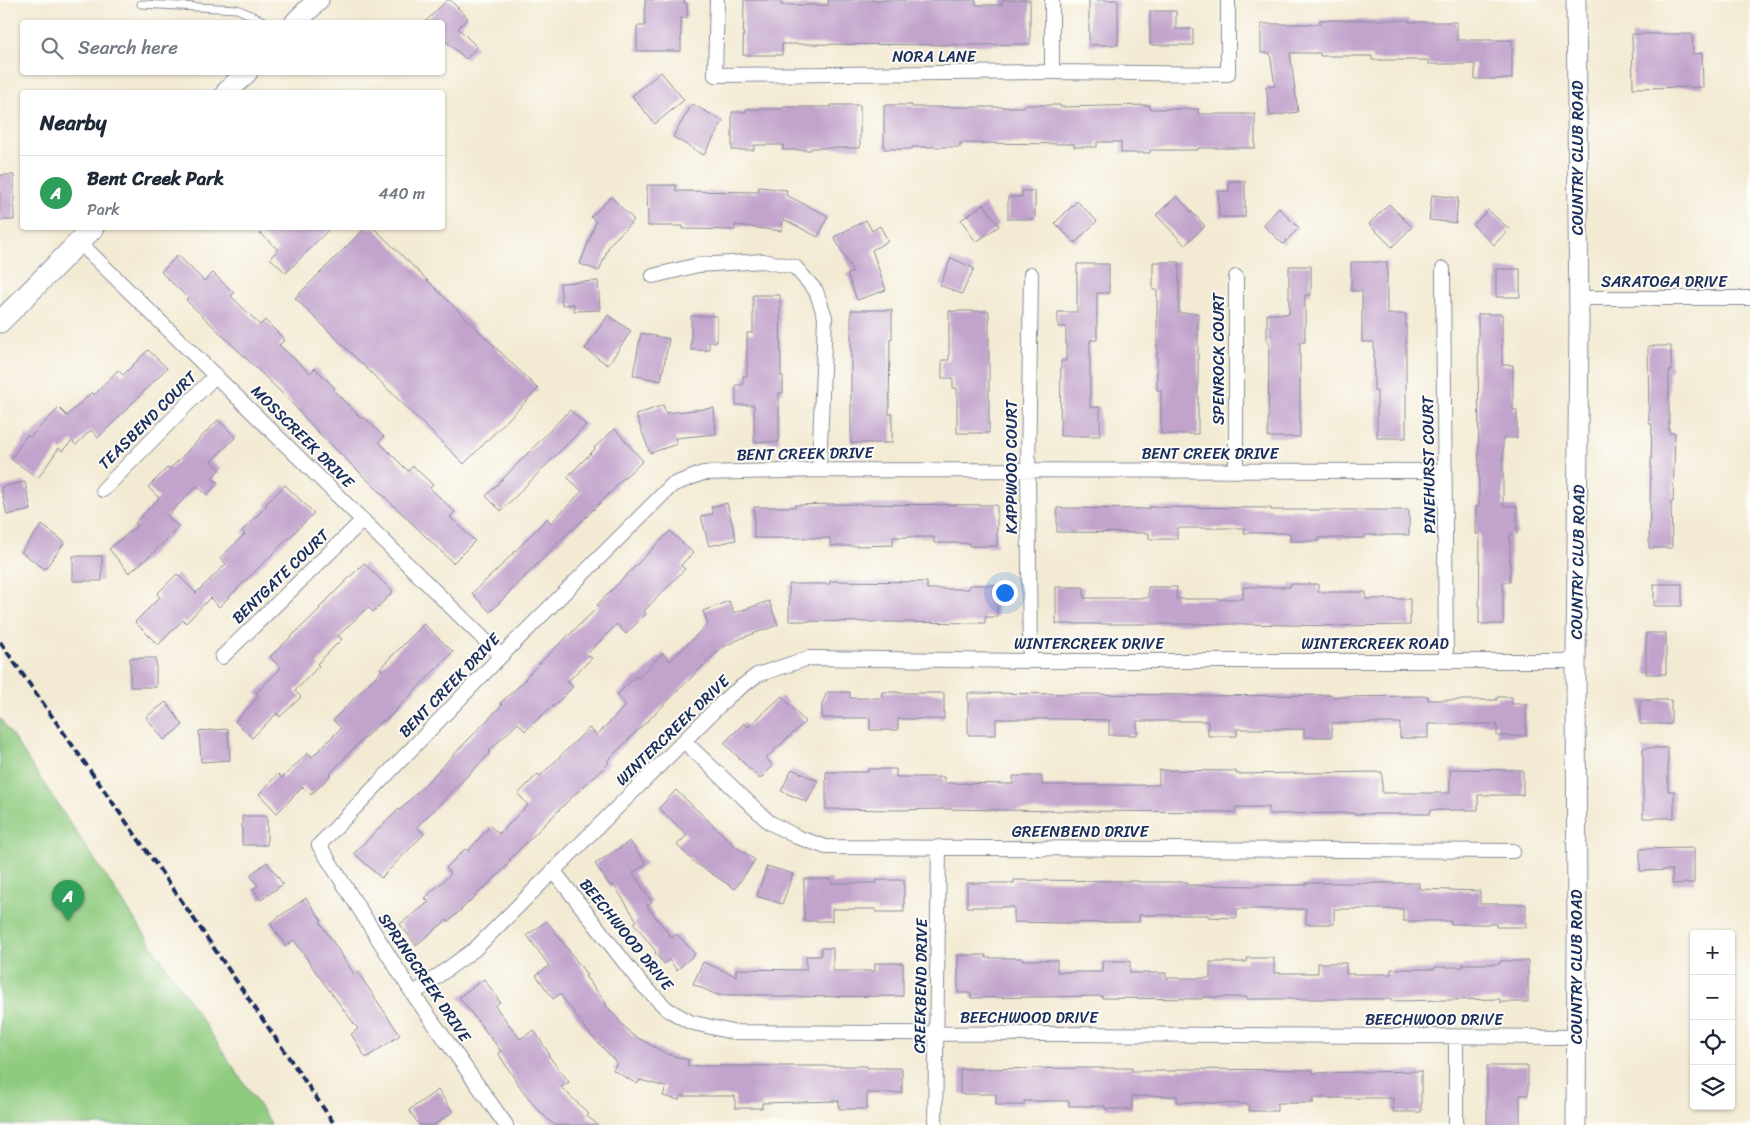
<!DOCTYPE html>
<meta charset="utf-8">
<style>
body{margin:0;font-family:Sriracha,sans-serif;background:#f2f2f3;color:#1f2937}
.controls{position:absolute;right:15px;bottom:15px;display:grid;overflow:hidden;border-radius:5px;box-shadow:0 1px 4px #0004}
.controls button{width:45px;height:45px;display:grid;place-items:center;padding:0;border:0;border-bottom:1px solid #e0e1e3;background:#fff;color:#1f2937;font:25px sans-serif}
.you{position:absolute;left:1004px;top:592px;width:18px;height:18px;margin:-12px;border:4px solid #fff;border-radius:50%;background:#1a73e8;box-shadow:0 0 0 8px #1a73e833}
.badge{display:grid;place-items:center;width:32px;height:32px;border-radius:50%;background:#d93025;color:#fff;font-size:16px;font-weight:700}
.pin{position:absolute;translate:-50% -41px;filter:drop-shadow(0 1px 2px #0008)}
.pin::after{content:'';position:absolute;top:26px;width:18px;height:15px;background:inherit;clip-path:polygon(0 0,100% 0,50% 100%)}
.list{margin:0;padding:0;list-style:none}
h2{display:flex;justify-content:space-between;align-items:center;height:65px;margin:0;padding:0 20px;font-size:21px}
h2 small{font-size:16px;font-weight:400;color:#747a83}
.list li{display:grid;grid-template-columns:32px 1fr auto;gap:15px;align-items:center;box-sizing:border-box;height:75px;padding:0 20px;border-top:1px solid #e0e1e3}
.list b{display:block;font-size:19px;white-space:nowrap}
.list p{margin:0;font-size:16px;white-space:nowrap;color:#747a83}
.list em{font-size:16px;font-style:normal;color:#747a83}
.icon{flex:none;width:28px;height:28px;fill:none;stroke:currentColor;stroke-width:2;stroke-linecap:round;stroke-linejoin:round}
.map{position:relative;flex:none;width:1750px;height:1125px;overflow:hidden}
.search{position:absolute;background:#fff;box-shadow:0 1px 4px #0004;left:20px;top:20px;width:425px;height:55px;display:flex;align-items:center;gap:12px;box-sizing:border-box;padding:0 18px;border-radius:5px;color:#747a83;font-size:19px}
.panel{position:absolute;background:#fff;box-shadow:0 1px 4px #0004;left:20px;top:90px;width:425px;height:140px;border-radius:5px}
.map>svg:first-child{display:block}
.green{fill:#8fcb7f;stroke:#557d6e}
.building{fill:#c1a3cc}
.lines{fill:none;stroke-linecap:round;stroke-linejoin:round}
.service-casing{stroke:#878c98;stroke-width:9}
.minor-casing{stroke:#878c98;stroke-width:16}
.secondary-casing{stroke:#878c98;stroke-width:21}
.primary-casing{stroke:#878c98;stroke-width:23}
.service{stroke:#fff;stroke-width:7}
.minor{stroke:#fff;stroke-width:14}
.secondary{stroke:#fff;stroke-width:19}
.primary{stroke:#fff;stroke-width:21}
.rail{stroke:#1b2f5e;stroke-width:4;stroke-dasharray:8 4;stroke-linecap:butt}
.labels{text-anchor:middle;stroke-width:4;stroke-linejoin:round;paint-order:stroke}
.street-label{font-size:16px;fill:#1b2f5e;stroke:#fdfcf7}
</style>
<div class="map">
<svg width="1750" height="1125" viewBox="0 0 1750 1125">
<rect width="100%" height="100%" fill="#fdfcf7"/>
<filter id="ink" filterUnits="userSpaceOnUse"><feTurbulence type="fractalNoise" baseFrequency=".02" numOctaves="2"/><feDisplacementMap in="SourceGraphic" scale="10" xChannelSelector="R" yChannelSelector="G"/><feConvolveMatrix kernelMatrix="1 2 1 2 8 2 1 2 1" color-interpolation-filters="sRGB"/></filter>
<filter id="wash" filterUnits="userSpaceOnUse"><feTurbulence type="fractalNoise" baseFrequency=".0096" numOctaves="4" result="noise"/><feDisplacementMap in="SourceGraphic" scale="20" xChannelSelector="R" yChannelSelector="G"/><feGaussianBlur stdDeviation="1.12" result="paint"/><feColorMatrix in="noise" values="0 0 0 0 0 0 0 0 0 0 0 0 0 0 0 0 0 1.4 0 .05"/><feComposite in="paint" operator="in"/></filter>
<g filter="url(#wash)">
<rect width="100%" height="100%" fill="#f3ead3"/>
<path class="green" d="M0 718 272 1125H0Z"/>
<g id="blocks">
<path class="building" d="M447 0H450L468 18 458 28 477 47 466 59 442 38V22H425Z
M645 0H684V3H687V18H681V51H637V26H645Z
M744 0H781V5H828V0H976V5H1002V0H1030V44L976 45 782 44V55H743Z
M1089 0H1118V45H1089Z
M1150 11H1176V29H1193V45H1150Z
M1320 20H1409V22H1457V40H1512V79H1475V64H1428V60H1372V56H1320V53H1290L1298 112 1270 116 1266 87 1275 86 1270 53H1261V24H1320Z
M1632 34H1692L1693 54 1702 53 1703 87 1633 88Z
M661 72 684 100 655 124 632 96Z
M692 104 723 121 704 155 673 137Z
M831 105H860V148H811V150H783V145H754V150H732V112H746V109H783V107H831Z
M884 105H912V107H1024V105H1060V107L1150 105V109H1198V114H1255V148H1198V150H1150V153H1121V142H1097V147H1074V144L960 143V147H912V149H884Z
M0 175H14V220H0Z
M1229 181H1245V217H1219L1218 191H1229Z
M647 185H676V191L758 192 759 187 787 190 786 195 828 216 818 237 783 219 781 231 735 225V230L683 229V226H648Z
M1022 191H1035V219H1008V197H1022Z
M1432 195 1458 198 1456 223 1429 220Z
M1177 196 1205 226 1185 245 1156 215Z
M611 197 634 220 610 244 599 271 580 264 596 222 591 217Z
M1077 201 1097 221 1075 243 1055 223Z
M984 204 999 226 976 242 961 220Z
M1389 204 1412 227 1392 247 1369 224Z
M1279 208 1299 228 1283 244 1263 225Z
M1488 210 1509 229 1494 245 1473 225Z
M866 220 872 231 880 226 888 241 872 250 886 290 857 300 847 274 853 272 834 237Z
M255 228H330L286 273 270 258 278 250Z
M365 228H374L538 389 464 464 295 298Z
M178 255 204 281 213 273 234 293 231 296 260 325 265 320 285 340 279 345 310 373 315 368 335 388 333 390 362 419 364 417 384 437 379 442 408 471 413 466 433 485 430 488 455 512 450 517 475 541 453 563 318 432 286 397 186 300 188 298 161 272Z
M951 258 974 268 962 294 940 285Z
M1153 262H1179V313H1198V434H1161V390H1157V290H1153Z
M1351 262H1387V314H1406V438H1377V391H1374V342H1362V291H1351Z
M1077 264H1109V293H1097V340H1090V407H1100V436H1060L1061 361H1066V327H1058V312H1077Z
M1289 266H1311V295H1305V342H1300V437H1268L1269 342H1267V314H1289Z
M1496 269H1520V297H1496Z
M598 281 600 310 574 311V304L562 305 560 283Z
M753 295H780L781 376H783V393H779V442H754V405H736V385H743V376H747V333H753Z
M851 310H892V339H890L889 414H892V443H851Z
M949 311H989V433H957V388H953V378H942V360H949Z
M1478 314H1502V365H1513V410H1517V438H1503V506H1517V534H1510V582H1503V624H1479L1480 534H1476V506H1479Z
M608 315 631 331 608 365 585 349Z
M691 316H717V342H709V350H691Z
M641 333 669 339 661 381 633 375Z
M1648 346H1671V371H1669V433H1675L1673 502H1671L1672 548H1649L1652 424H1649Z
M148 350 167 368 98 438 91 430 76 445 72 441 62 451 59 448 38 478 11 459 27 435 30 437 59 408 67 416 92 392 94 395 118 370 123 375Z
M663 405 666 413 714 408 716 434 675 438 677 444 650 453 636 415Z
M570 410 586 425 501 511 486 496Z
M218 420 236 437 211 461 220 469 212 478 218 483 207 495 197 486 167 516 179 527 150 556 129 573 109 549 138 525 135 523 159 498 148 487 168 467 170 469Z
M615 429 643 461 616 485 617 486 573 530 572 529 490 612 472 593 499 568 547 518 551 523 582 491 567 477 595 449 594 448Z
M25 482 31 510 7 515 1 487Z
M285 485 314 513 219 607 210 598 186 623 183 620 158 645 135 622 160 597 157 594 177 574 196 593 226 564 220 558 245 534 242 531 267 506 265 505Z
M727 503 736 540 709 546 701 516 713 514 711 507Z
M830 504 997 505V546H969V543H934V537H893V545L858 546H830V538H754V507H795V505Z
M1149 507 1271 508V510H1409V535H1365V538H1319V541H1290V533H1244V528H1177V539H1149V533L1057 532V508L1149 509Z
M42 525 65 542 45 569 21 552Z
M670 531 693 553 681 565 685 569 644 611 646 614 626 634 617 624 587 654 592 658 567 682 573 687 553 707 552 706 525 731 518 723 488 752 490 753 417 827 424 834 381 878 354 853 399 809 400 810 502 705 500 703 526 680 524 679 544 659 599 606 597 605Z
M73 556H102V581H73Z
M364 563 393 592 373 612 368 607 338 636 342 639 317 664 319 666 295 691 301 697 280 717 277 713 252 738 235 721 259 696 256 693 281 668 270 657 320 609 319 608Z
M830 581 927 582V589H969V585H997V617H985V623L789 621V584H830Z
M1290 584H1318V592H1366V599H1410V625L1337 626 1243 624H1056V587H1084V598H1148V587H1177L1176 599H1243V587H1290Z
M1654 584H1682V606H1654Z
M729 601 734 613 769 601 778 625 744 637 721 648 607 761 609 763 571 798 509 860 511 861 500 873 448 922 447 920 416 945 400 924 429 902 425 898 451 874 446 868 465 849 468 851 490 826 499 834 528 805 518 794 538 774 540 776 589 728 597 735 626 705 617 695 636 676 638 678 663 653 670 661 708 624 703 611Z
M424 624 453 652 384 722 383 720 353 749 329 775 330 776 311 795 303 787 277 813 259 794 278 774 282 778 308 753 312 757 341 728 333 720 382 670 380 668Z
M1646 633H1666V674H1646Z
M130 658H156V687H130Z
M827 692H850V698H882V692H898V693H944V719H898V730H870V718H822V704Z
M968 693 1188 695V696L1332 695V697L1428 696V700H1497V697H1512V704H1526V736H1497V724H1428V738H1400V723H1332V737H1304V729H1237V736H1208V721H1137V735H1109V720L1062 719H996V735H968Z
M782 696 805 722 766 758 773 766 760 779 724 743 744 723 748 727Z
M1640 700H1671V724H1640Z
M166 702 183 725 164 740 146 717Z
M228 729 230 760 201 762 199 731Z
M1643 748H1668V791H1674V818H1643Z
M792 769 818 781 807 802 781 791Z
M868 769H896V777H944V783L1013 784V776H1042V785H1159V770L1236 771V774L1382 772V793H1450V769L1523 770V795H1478V810H1430V814H1353V813L1269 814V807H1236V812L1063 811 944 809 896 810 826 809V772H868Z
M676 790 735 846 755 860 735 889 694 862 677 845 687 835 659 808Z
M242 816H267V845H242Z
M630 841 646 864 633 873 652 902 647 906 672 938 677 934 695 954 677 970 669 960 664 964 655 953 656 952 634 923 637 921 614 885 611 887 595 864Z
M1694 848V883L1672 884V870L1640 871V849Z
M267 862 283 884 261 900 253 889 258 886 250 875Z
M767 866 793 874 782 904 757 896Z
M804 879H832V883H876V880H904V912H876V909H832V921H804Z
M1014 880 1139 881V882H1187V885L1257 886V885H1306V883H1419V889L1480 891V904H1526V927H1496V924H1451V921H1403V909H1334V924H1306V909H1237V918L1208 917V915H1139V922L1063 923 1014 922V907H967V883H1014Z
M306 898 322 921 320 922 354 974 357 971 400 1035 366 1058 351 1034 358 1029 318 975 294 940 286 946 270 923Z
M547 921 587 975 585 976 606 1003 605 1004 631 1034 667 1054 689 1060 687 1066H867V1068H902V1093H867V1109H839V1101L762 1103V1108H735V1096H680L679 1100 663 1096 666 1087 640 1080 637 1084 613 1070 617 1063 588 1032 560 994 553 999 536 975 549 966 527 935Z
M821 948H833V971H875V963H903V996L772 997V995H717L693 984 703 962 736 976V969L806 970V956H821Z
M958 955H986V958H1022V960H1057V972H1102V961H1130V973H1166V978H1210V962H1247V958H1274V973H1318V963H1346V974H1391V969H1435V967H1463V964H1500V961H1528V1002H1500V999L1391 1001V999H1247V997H1202V999L1102 998V996L971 998V993H958Z
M484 979 500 1002 495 1006 520 1039 534 1030 549 1054 548 1055 569 1082 561 1087 589 1114 587 1116 598 1125H554L536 1108 518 1084 498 1053 501 1051 459 997Z
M1487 1066H1528V1095H1520V1125H1487Z
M1097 1068H1132V1071H1177V1069L1313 1070V1073L1421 1071V1112H1393V1098H1313V1103H1277V1111H1249V1104L1177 1102V1096H1132V1109H1105V1106H1069V1101H1024V1105H996V1094H960V1069Z
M438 1090 453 1112 434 1125H419L409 1110Z"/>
</g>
</g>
<g filter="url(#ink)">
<use href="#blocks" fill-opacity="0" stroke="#878c98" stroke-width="1"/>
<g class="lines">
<g class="service-casing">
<path id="service" d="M141 4 237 9 266 22"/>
</g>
<g class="minor-casing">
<path id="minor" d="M717 0 715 75 1052 72 1228 74V0
M1052 0V72
M79 242 501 656
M1443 269 1446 661
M653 276 698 265 763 261 795 267 816 291 825 317 819 470
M1578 298H1750
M1236 471V277
M103 490 216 375
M222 657 363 520
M1030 661 1028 470 1031 274
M684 741 769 822 797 837 826 847 1513 851
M553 870 639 981 667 1009 690 1022 732 1032 1576 1037
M413 994 475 949 729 696 757 675 809 658 1030 661H1576
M1456 1037V1125
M506 1125 413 994 319 845 501 656 672 485 703 473 819 470 1445 471
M935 1125 939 847"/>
</g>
<g class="secondary-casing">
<path id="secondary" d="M1576 1125 1577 944 1576 661 1579 322 1576 0"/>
</g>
<g class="primary-casing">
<path id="primary" d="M296 22 318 0
M227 92 247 72
M0 322 93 228"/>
</g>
<use href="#service" class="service"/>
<use href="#minor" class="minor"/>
<use href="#secondary" class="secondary"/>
<use href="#primary" class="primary"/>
<path class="rail" d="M0 642 183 903 335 1125"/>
</g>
</g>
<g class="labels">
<g class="street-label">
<text x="934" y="62">NORA LANE</text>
<text transform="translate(1577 158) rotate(-90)" y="6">COUNTRY CLUB ROAD</text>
<text x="1664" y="287">SARATOGA DRIVE</text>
<text transform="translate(1218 359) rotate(-90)" y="6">SPENROCK COURT</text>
<text transform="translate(147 420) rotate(-45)" y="6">TEASBEND COURT</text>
<text transform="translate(303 436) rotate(45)" y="6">MOSSCREEK DRIVE</text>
<text transform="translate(805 453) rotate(-1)" y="6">BENT CREEK DRIVE</text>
<text x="1210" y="459">BENT CREEK DRIVE</text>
<text transform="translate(1428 465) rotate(-91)" y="6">PINEHURST COURT</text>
<text transform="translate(1011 467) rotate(-90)" y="6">KAPPWOOD COURT</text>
<text transform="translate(1577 562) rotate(-89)" y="6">COUNTRY CLUB ROAD</text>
<text transform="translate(280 576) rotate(-44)" y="6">BENTGATE COURT</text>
<text x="1089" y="649">WINTERCREEK DRIVE</text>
<text x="1375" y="649">WINTERCREEK ROAD</text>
<text transform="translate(449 685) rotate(-46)" y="6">BENT CREEK DRIVE</text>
<text transform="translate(672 730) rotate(-44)" y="6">WINTERCREEK DRIVE</text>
<text x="1080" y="837">GREENBEND DRIVE</text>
<text transform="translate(627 934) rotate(51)" y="6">BEECHWOOD DRIVE</text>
<text transform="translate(1576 967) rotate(-90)" y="6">COUNTRY CLUB ROAD</text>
<text transform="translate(425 977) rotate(56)" y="6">SPRINGCREEK DRIVE</text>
<text transform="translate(920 986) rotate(-89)" y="6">CREEKBEND DRIVE</text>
<text x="1029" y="1023">BEECHWOOD DRIVE</text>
<text x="1434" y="1025">BEECHWOOD DRIVE</text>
</g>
</g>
</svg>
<div class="controls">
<button>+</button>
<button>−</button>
<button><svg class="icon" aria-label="locate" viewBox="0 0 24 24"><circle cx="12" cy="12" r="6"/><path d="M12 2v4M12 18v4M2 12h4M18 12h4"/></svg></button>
<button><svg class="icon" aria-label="layers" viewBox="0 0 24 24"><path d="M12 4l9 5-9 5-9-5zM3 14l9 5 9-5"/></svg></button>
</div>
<div class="you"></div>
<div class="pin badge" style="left:68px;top:921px;background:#2e9e5b">A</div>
<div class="search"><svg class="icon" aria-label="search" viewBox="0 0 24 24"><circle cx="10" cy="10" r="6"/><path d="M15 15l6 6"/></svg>Search here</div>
<section class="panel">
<h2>Nearby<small></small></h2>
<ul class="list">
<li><span class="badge" style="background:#2e9e5b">A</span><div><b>Bent Creek Park</b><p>Park</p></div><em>440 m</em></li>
</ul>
</section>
</div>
